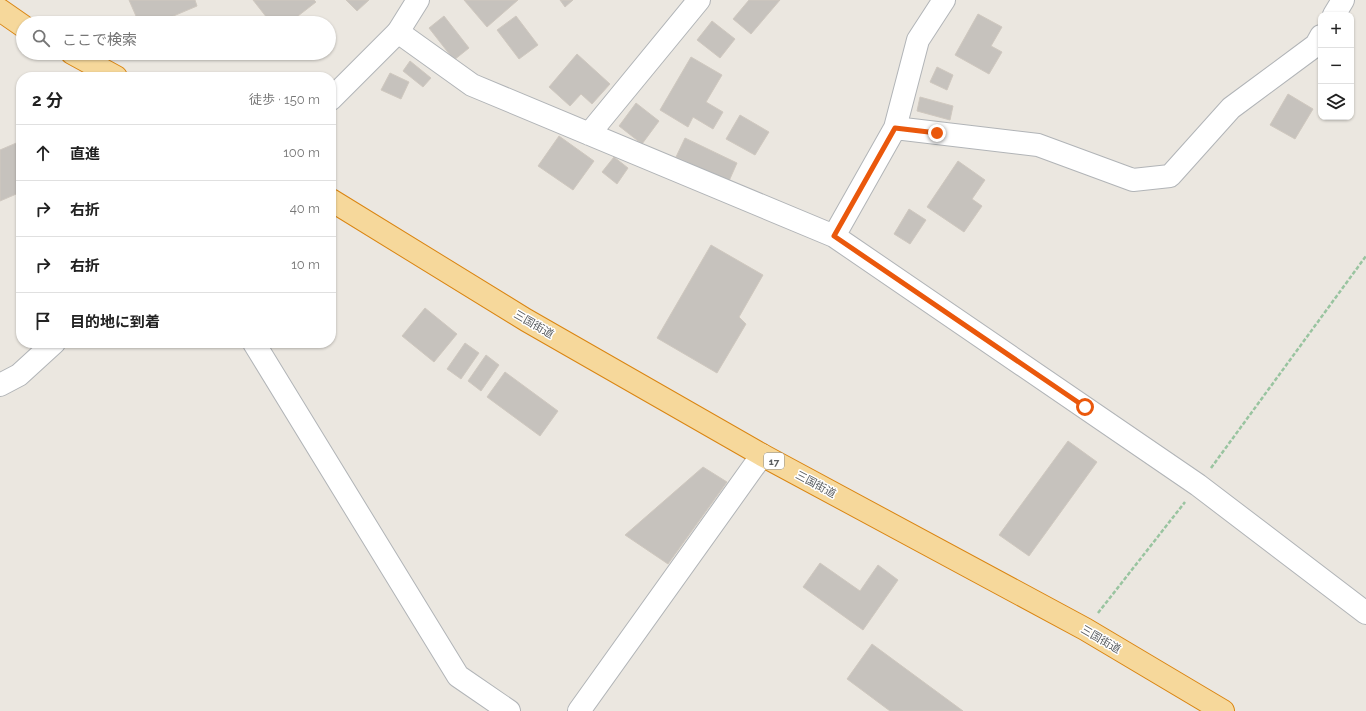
<!DOCTYPE html>
<html lang="ja">
<meta charset="utf-8">
<style>
body{margin:0;font-family:Raleway,"Noto Sans JP",sans-serif;background:#f6f6f6;color:#222}
.controls{position:absolute;right:12px;top:12px;display:grid;overflow:hidden;border-radius:8px;box-shadow:0 1px 3px #0004}
.controls button{width:36px;height:36px;display:grid;place-items:center;padding:0;border:0;border-bottom:1px solid #e0e0e0;background:#fff;color:#222;font:20px sans-serif}
.stop{position:absolute;width:12px;height:12px;margin:-9px;border:3px solid #ea580c;border-radius:50%;background:#fff}
.stop.end{background:#ea580c;border-color:#fff;box-shadow:0 1px 4px #0008}
.list{margin:0;padding:0;list-style:none}
h2{display:flex;justify-content:space-between;align-items:center;height:52px;margin:0;padding:0 16px;font-size:17px}
h2 small{font-size:13px;font-weight:400;color:#767676}
.list li{display:grid;grid-template-columns:26px 1fr auto;gap:12px;align-items:center;box-sizing:border-box;height:56px;padding:0 16px;border-top:1px solid #e0e0e0}
.list b{display:block;font-size:15px;white-space:nowrap}
.list em{font-size:13px;font-style:normal;color:#767676}
.icon{flex:none;width:22px;height:22px;fill:none;stroke:currentColor;stroke-width:2;stroke-linecap:round;stroke-linejoin:round}
.map{position:relative;flex:none;width:1366px;height:711px;overflow:hidden}
.search{position:absolute;background:#fff;box-shadow:0 1px 3px #0004;left:16px;top:16px;width:320px;height:44px;display:flex;align-items:center;gap:10px;box-sizing:border-box;padding:0 14px;border-radius:22px;color:#767676;font-size:15px}
.panel{position:absolute;background:#fff;box-shadow:0 1px 3px #0004;left:16px;top:72px;width:320px;height:276px;border-radius:16px}
.map>svg:first-child{display:block}
.building{fill:#c6c2bd;stroke:#cfc8bf}
.lines{fill:none;stroke-linecap:round;stroke-linejoin:round}
.minor-casing{stroke:#b1b4b7;stroke-width:24}
.tertiary-casing{stroke:#b1b4b7;stroke-width:24}
.trunk-casing{stroke:#da8511;stroke-width:24}
.path{stroke:#99c4a0;stroke-width:2.5;stroke-dasharray:4 2;stroke-linecap:butt}
.minor{stroke:#fff;stroke-width:22}
.tertiary{stroke:#fff;stroke-width:22}
.trunk{stroke:#f6d89b;stroke-width:22}
.route{stroke:#ea580c;stroke-width:5}
.labels{text-anchor:middle;stroke-width:3;stroke-linejoin:round;paint-order:stroke}
.shield{fill:#fff;stroke:#8b8e90;stroke-width:1}
.shield-label{font-size:10px;font-weight:bold;fill:#595d60}
.street-label{font-size:11px;fill:#595d60;stroke:#fff}
</style>
<div class="map">
<svg width="1366" height="711" viewBox="0 0 1366 711">
<rect width="100%" height="100%" fill="#ebe7e0"/>
<path class="building" d="M129 0H195L197 6 157 23H139Z
M253 0H314L316 2 289 23H271Z
M346 0H369L357 11Z
M464 0H518L487 27Z
M560 0H573L565 7Z
M749 0H780L751 34 733 19Z
M978 14 1002 27 991 46 1002 52 989 74 955 55Z
M444 16 469 48 454 60 429 28Z
M516 16 538 45 519 59 497 30Z
M712 21 735 39 720 58 697 40Z
M577 54 610 84 592 104 581 94 570 106 549 87Z
M691 57 722 75 706 102 723 112 713 129 693 117 688 127 660 110Z
M410 61 431 78 423 87 403 71Z
M937 67 953 75 947 90 930 82Z
M390 73 409 82 401 99 381 90Z
M1288 94 1313 109 1295 139 1270 125Z
M920 97 953 106 950 120 917 111Z
M636 103 659 121 642 144 619 126Z
M740 115 769 132 755 155 726 139Z
M559 136 594 161 573 190 538 166Z
M685 138 737 163 729 181 676 157Z
M21 141V192L0 201V150Z
M614 157 628 168 617 184 602 172Z
M958 161 985 180 972 199 982 206 964 232 927 207Z
M909 209 926 220 910 244 894 234Z
M711 245 763 275 739 317 746 324 717 373 657 338Z
M425 308 457 334 434 362 402 336Z
M465 343 479 353 461 379 447 369Z
M486 355 499 365 481 391 468 381Z
M505 372 558 411 540 436 487 397Z
M1068 441 1097 462 1029 556 999 535Z
M703 467 727 482 668 564 625 535Z
M820 563 860 591 878 565 898 580 863 630 803 587Z
M872 644 963 711H890L847 679Z"/>
<g class="lines">
<g class="minor-casing">
<path id="minor" d="M1334 15 1343 0
M398 32 472 85 834 236 1198 485 1366 613
M895 128 1038 145 1133 180 1170 176 1231 108 1316 45 1321 36
M589 134 699 0
M834 236 895 128 918 40 944 0
M254 343 458 676 509 711
M579 711 762 455"/>
</g>
<g class="tertiary-casing">
<path id="tertiary" d="M331 99 398 32 418 0
M0 385 19 375 54 343"/>
</g>
<g class="trunk-casing">
<path id="trunk" d="M0 10 23 26
M72 53 116 77
M331 200 526 320 762 455 1085 629 1223 711"/>
</g>
<path class="path" d="M1211 468 1366 256
M1098 613 1185 502"/>
<use href="#minor" class="minor"/>
<use href="#tertiary" class="tertiary"/>
<use href="#trunk" class="trunk"/>
</g>
<g class="lines">
<path class="route" d="M937 133 895 128 834 236 1085 407"/>
</g>
<g class="labels">
<rect class="shield" x="764" y="453" width="20" height="16" rx="3"/>
<g class="shield-label">
<text x="774" y="465">17</text>
</g>
<g class="street-label">
<text transform="translate(534 324) rotate(30)" y="4">三国街道</text>
<text transform="translate(816 484) rotate(28)" y="4">三国街道</text>
<text transform="translate(1101 639) rotate(30)" y="4">三国街道</text>
</g>
</g>
</svg>
<div class="controls">
<button>+</button>
<button>−</button>
<button><svg class="icon" aria-label="layers" viewBox="0 0 24 24"><path d="M12 4l9 5-9 5-9-5zM3 14l9 5 9-5"/></svg></button>
</div>
<div class="stop" style="left:1085px;top:407px"></div>
<div class="stop end" style="left:937px;top:133px"></div>
<div class="search"><svg class="icon" aria-label="search" viewBox="0 0 24 24"><circle cx="10" cy="10" r="6"/><path d="M15 15l6 6"/></svg>ここで検索</div>
<section class="panel">
<h2>2 分<small>徒歩 · 150 m</small></h2>
<ul class="list">
<li><svg class="icon" aria-label="ahead" viewBox="0 0 24 24"><path d="M12 20V5M6 11l6-6 6 6"/></svg><div><b>直進</b></div><em>100 m</em></li>
<li><svg class="icon" aria-label="right" viewBox="0 0 24 24"><path d="M7 20v-9h11M14 6l5 5-5 5"/></svg><div><b>右折</b></div><em>40 m</em></li>
<li><svg class="icon" aria-label="right" viewBox="0 0 24 24"><path d="M7 20v-9h11M14 6l5 5-5 5"/></svg><div><b>右折</b></div><em>10 m</em></li>
<li><svg class="icon" aria-label="arrive" viewBox="0 0 24 24"><path d="M6 21V4h12l-3 4 3 4H6"/></svg><div><b>目的地に到着</b></div></li>
</ul>
</section>
</div>
